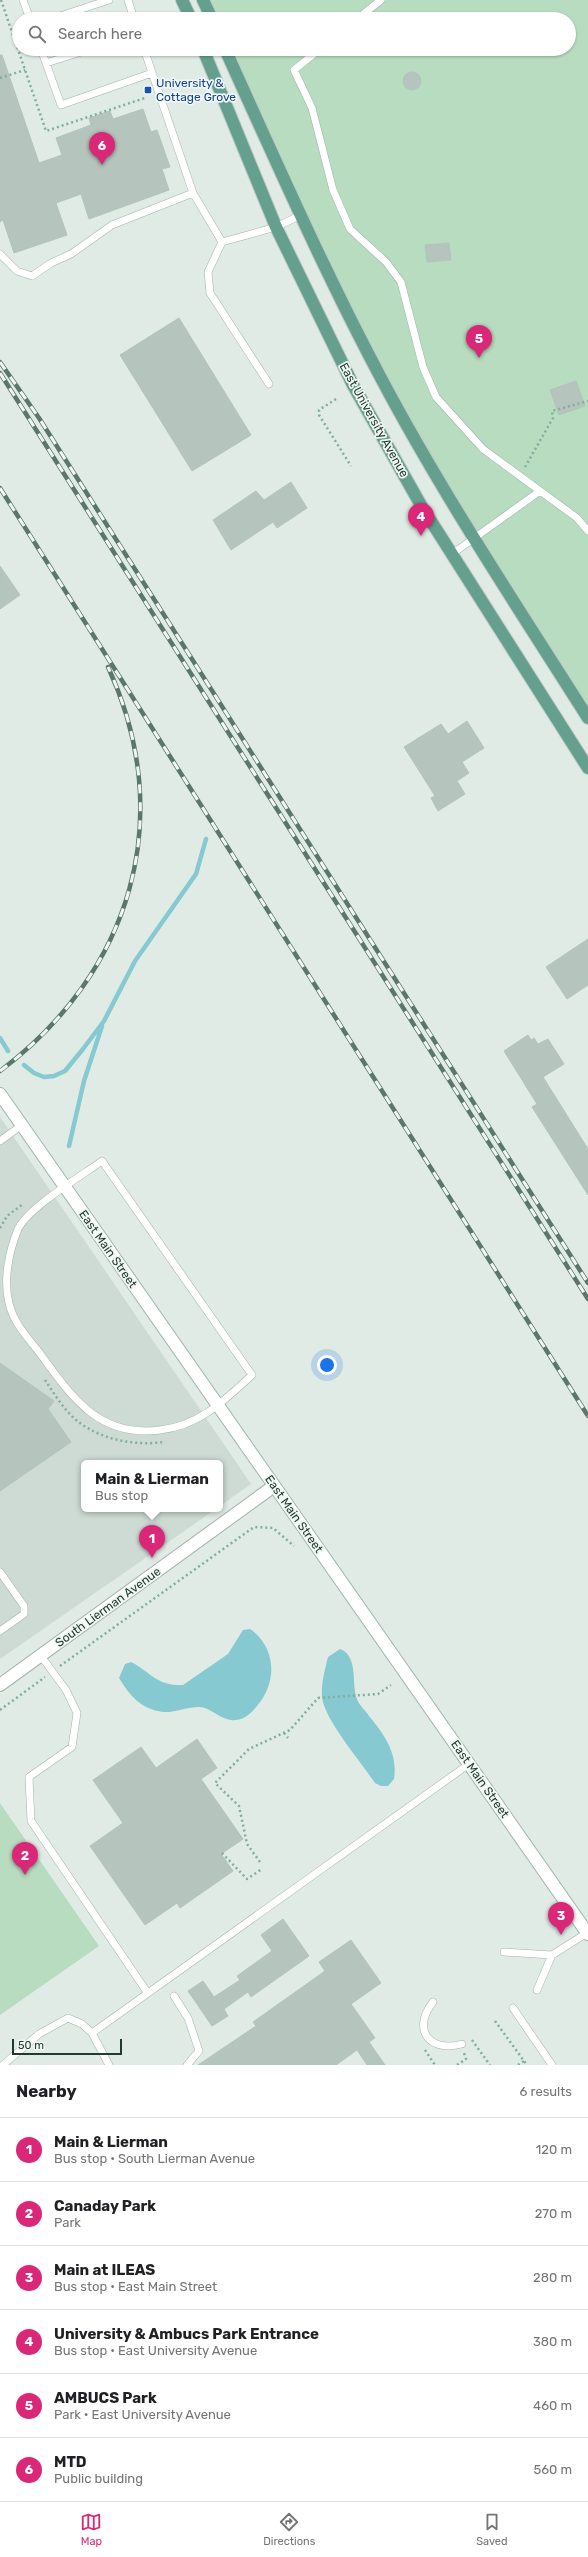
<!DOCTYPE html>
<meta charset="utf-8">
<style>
body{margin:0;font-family:Rubik,sans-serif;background:#f2f2f2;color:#202124}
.scale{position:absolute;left:12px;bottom:10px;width:110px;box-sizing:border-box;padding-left:4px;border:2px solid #213a32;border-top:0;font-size:11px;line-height:14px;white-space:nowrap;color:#213a32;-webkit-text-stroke:3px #f0f7f3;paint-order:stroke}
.you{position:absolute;left:327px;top:1365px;width:14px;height:14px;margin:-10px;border:3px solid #fff;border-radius:50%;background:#1a73e8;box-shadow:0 0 0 6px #1a73e833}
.badge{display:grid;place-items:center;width:26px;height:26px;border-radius:50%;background:#db2777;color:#fff;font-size:13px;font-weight:700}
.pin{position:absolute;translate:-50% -33px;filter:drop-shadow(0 1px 2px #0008)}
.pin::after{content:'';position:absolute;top:21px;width:14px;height:12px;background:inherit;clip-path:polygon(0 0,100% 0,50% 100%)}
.popup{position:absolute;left:81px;top:1460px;width:142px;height:52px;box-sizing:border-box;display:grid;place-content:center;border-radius:6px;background:#fff;filter:drop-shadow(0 1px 3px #0005);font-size:13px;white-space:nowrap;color:#757577}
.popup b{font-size:15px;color:#202124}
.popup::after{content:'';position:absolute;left:50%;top:100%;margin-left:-8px;border:8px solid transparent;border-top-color:#fff}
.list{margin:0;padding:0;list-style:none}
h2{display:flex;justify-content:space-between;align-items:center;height:52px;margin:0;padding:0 16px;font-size:17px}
h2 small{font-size:13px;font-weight:400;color:#757577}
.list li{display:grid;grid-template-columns:26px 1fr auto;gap:12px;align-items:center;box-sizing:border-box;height:64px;padding:0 16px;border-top:1px solid #e0e0e0}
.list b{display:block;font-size:15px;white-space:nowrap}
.list p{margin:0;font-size:13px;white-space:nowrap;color:#757577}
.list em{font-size:13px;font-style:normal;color:#757577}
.icon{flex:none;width:22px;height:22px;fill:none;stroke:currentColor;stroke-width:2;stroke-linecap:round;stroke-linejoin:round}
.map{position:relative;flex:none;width:588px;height:2065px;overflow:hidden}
.search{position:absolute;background:#fff;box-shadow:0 1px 3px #0004;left:12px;right:12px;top:12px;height:44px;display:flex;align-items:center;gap:10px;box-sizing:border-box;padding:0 14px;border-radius:22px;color:#757577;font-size:15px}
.sheet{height:436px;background:#fff}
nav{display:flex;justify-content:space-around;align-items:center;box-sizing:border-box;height:56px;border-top:1px solid #e0e0e0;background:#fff;font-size:11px;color:#757577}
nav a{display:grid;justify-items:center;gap:2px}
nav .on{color:#db2777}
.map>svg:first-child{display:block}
.built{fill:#cedad4}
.green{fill:#b8dcc0}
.water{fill:#87c9d0}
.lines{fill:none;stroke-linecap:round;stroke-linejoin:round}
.stream{stroke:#87c9d0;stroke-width:4.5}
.building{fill:#b5c5be;stroke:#b2c4bc}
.service-casing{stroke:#a3b2ac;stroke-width:8}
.tertiary-casing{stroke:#a3b2ac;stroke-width:14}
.secondary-casing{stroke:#9fb6ac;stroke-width:14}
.primary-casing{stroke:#c1c8c6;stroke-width:14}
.path{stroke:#80ae9d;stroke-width:2.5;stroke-dasharray:2 3;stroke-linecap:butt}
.service{stroke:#fff;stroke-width:7}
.tertiary{stroke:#fff;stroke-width:12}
.secondary{stroke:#fff;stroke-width:12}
.primary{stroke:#64a08d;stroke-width:12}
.rail-casing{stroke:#5b766d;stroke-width:4.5}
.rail{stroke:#f0f7f3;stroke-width:3;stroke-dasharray:9;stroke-linecap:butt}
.transit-dot{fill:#1a4fb4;stroke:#f0f7f3;stroke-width:1.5}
.labels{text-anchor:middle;stroke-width:3.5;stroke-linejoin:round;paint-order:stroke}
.transit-label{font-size:12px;fill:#164399;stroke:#f0f7f3;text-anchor:start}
.street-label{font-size:12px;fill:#213a32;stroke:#f0f7f3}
</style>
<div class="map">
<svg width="588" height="2065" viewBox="0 0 588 2065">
<rect width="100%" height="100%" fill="#e0ebe5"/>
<path class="built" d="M0 1117 251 1484 220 1506V1463H84V1509H216L0 1659Z"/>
<path class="green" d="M203 0H588V718L381 379 225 49H569V19H212Z
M0 1803 99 1946 0 2015Z"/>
<path class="water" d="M250 1629C276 1647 278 1682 257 1706 252 1712 245 1720 235 1720 222 1722 211 1707 199 1707 187 1707 174 1713 163 1712 141 1709 130 1696 119 1678L125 1664 131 1662C151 1672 156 1686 183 1685L228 1654 243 1630Z
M340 1649C359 1656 351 1684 357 1699 359 1705 366 1711 369 1716 385 1735 398 1754 394 1779L388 1786H381L375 1783C361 1762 324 1719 322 1697 321 1683 325 1670 328 1657Z"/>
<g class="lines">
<path class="stream" d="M0 1038 8 1051
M24 1065 34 1073 44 1077 54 1076 65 1071 83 1049 104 1021 135 961 196 874 206 839
M69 1146 84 1081 102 1026"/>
</g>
<path class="building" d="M0 55H2L39 163 62 155 56 138 91 125 89 118 110 111 113 119 143 109 151 132 157 130 170 167 162 169 169 190 89 219 81 194 56 203 67 235 14 253 3 220 0 222Z
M403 81a9 9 0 1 1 18 0a9 9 0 1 1-18 0Z
M449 243 451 260 427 262 425 245Z
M179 318 251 435 192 471 120 355Z
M576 381 585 406 559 415 550 390Z
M291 482 307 508 277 528 273 522 231 550 213 520 256 491 264 500Z
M0 566 20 595 0 609Z
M467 721 484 748 462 762 469 773 457 781 465 794 438 811 431 798 435 796 404 747 441 724 448 734Z
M588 939V985L567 999 546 967Z
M528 1035 531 1040 534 1038 538 1044 548 1039 564 1064 543 1077 588 1149V1195L532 1107 537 1104 504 1051Z
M0 1363 54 1401 48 1409 71 1442 0 1491Z
M197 1739 217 1768 201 1779 243 1839 221 1854 233 1871 180 1908 177 1903 145 1925 90 1846 123 1823 93 1780 141 1747 156 1768Z
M283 1919 309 1956 251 1997 248 1992 224 2009 228 2016 212 2026 188 1991 203 1981 214 1997 240 1980 237 1976 272 1951 261 1935Z
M351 1940 381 1983 351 2004 375 2038 369 2042 385 2065H367L357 2050 336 2065H198L256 2026 253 2022 325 1971 319 1962Z"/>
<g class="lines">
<g class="service-casing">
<path id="service" d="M23 0 30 19
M128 0 134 19
M51 19 109 0
M357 19 381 0
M41 49 61 105 152 73
M144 49 193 193 222 242 276 227 301 215
M320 49 294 70 312 108 333 190 350 229 386 262 401 282 423 367 436 397 483 449 577 518 588 531
M46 63 91 49
M222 242 208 272 210 293 269 384
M0 254 17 271 32 276 51 263 71 254 112 225 193 193
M452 554 540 491
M0 1141 22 1125
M102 1161 252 1375C225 1400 199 1426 160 1430 98 1438 71 1396 39 1352 27 1337 13 1322 9 1303 3 1280 9 1251 18 1229 29 1207 81 1176 102 1161Z
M0 1572 24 1606V1614L0 1631
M41 1656 66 1690 77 1713 72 1747 29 1777 31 1821 147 1992
M504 1952 552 1955 537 1990
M552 1955 587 1933
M174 1996 188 2018 199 2051 187 2065
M433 2002C411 2030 430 2053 462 2044
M513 2008 552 2065
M3 2065 39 2034 68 2018 82 2024 92 2033
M109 2065 92 2033 469 1764"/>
</g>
<g class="tertiary-casing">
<path id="tertiary" d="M0 1685 274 1486"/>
</g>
<g class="secondary-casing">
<path id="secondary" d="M0 1094 588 1934"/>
</g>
<g class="primary-casing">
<path id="primary" d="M182 0 191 19
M203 0 212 19
M203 49 276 227 353 385 422 507 588 768
M225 49C275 159 324 271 381 378 443 495 517 606 588 718"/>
</g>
<path class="path" d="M1 0 46 131 145 98
M0 78 25 70
M336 399 319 410V415L351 466
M525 467 553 418 552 411 588 401
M0 1228 7 1216 23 1204
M45 1380C55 1395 65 1412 80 1423 103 1440 136 1446 163 1442
M60 1666 254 1527 273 1528 294 1546
M0 1710 45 1677
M284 1733 288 1738
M222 1853 247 1879 262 1869
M260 1862 247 1844 239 1806 215 1783 249 1749 290 1730 318 1698 378 1694 391 1685
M495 2021 527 2065
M472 2040 490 2065
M425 2050 435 2065
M457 2065 466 2059 464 2053
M518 2065 524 2061"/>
<use href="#service" class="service"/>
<use href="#tertiary" class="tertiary"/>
<use href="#secondary" class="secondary"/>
<use href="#primary" class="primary"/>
<g class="rail-casing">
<path id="rail" d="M0 362 39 418 588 1283
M0 373 588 1299
M0 488 588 1416
M0 1071C131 973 178 818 108 667"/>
</g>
<use href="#rail" class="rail"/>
</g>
<rect class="transit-dot" x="144" y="86" width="8" height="8" rx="2"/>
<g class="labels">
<g class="transit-label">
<text x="156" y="87">University &amp;<tspan x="156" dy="14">Cottage Grove</tspan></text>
</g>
<g class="street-label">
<text transform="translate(374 420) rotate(61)" y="4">East University Avenue</text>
<text transform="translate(108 1249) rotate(55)" y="4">East Main Street</text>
<text transform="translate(294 1514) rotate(55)" y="4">East Main Street</text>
<text transform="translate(108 1607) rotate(-36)" y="4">South Lierman Avenue</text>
<text transform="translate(480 1779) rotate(55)" y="4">East Main Street</text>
</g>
</g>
</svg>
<div class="scale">50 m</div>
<div class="you"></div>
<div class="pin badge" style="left:152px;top:1558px">1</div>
<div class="popup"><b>Main &amp; Lierman</b>Bus stop</div>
<div class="pin badge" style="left:25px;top:1875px">2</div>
<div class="pin badge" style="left:561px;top:1935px">3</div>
<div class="pin badge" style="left:421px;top:536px">4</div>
<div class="pin badge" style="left:479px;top:358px">5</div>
<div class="pin badge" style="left:102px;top:165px">6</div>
<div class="search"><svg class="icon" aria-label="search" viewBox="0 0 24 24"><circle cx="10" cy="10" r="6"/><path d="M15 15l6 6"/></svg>Search here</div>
</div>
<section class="sheet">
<h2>Nearby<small>6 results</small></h2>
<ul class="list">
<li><span class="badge">1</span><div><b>Main &amp; Lierman</b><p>Bus stop · South Lierman Avenue</p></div><em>120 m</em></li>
<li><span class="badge">2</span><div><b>Canaday Park</b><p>Park</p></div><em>270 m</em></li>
<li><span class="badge">3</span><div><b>Main at ILEAS</b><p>Bus stop · East Main Street</p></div><em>280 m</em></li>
<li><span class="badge">4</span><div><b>University &amp; Ambucs Park Entrance</b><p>Bus stop · East University Avenue</p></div><em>380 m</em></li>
<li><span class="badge">5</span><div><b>AMBUCS Park</b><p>Park · East University Avenue</p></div><em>460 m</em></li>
<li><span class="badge">6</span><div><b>MTD</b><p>Public building</p></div><em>560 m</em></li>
</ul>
</section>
<nav>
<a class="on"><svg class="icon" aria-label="map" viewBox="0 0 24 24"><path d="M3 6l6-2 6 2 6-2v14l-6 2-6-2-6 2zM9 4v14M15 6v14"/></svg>Map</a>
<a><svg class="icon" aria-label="directions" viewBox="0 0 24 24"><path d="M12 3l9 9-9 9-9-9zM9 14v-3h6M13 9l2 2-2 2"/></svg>Directions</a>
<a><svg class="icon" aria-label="saved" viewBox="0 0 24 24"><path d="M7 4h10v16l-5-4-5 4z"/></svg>Saved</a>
</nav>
